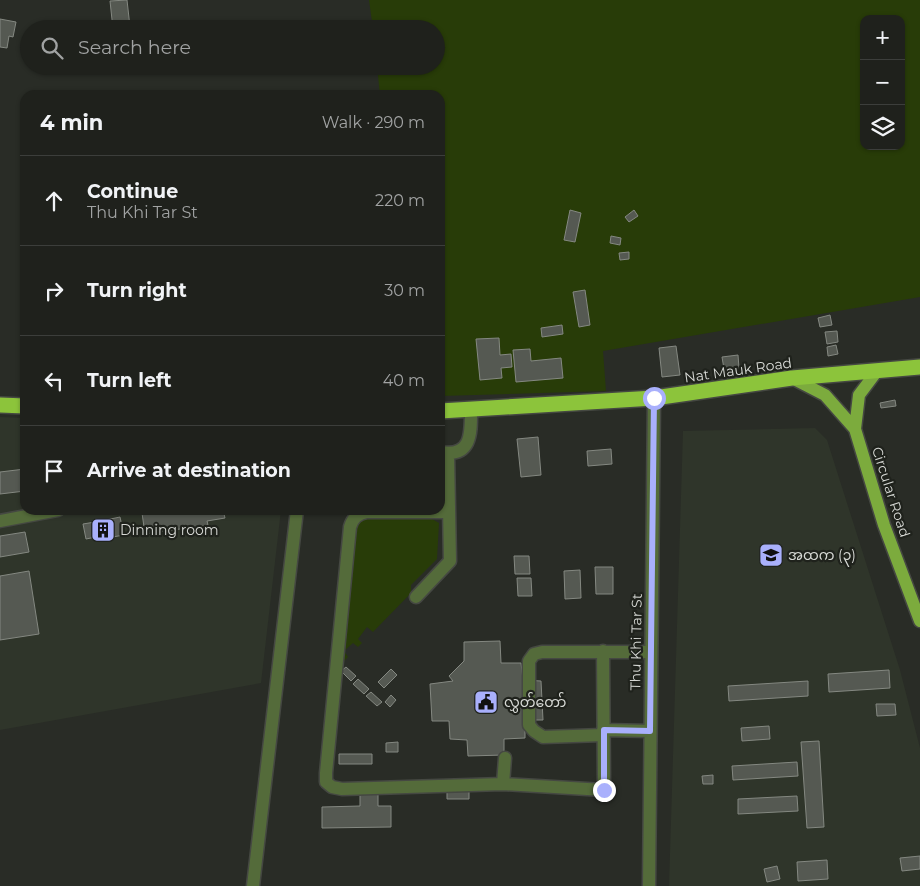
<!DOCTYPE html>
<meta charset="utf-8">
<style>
body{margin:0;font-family:Montserrat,"Noto Sans Myanmar",sans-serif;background:#2c2e29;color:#f1f3f6}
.controls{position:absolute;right:15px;top:15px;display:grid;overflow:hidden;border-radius:10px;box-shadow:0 1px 4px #0004}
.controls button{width:45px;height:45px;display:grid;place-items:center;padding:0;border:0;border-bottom:1px solid #3c3e3b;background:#1f211c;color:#f1f3f6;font:25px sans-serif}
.stop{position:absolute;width:15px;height:15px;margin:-11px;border:4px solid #a9b0fc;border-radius:50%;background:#fff}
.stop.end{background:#a9b0fc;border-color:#fff;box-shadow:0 1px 5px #0008}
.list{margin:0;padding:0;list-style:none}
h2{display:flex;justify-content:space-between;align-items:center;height:65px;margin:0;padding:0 20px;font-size:21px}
h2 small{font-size:16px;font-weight:400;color:#a1a3a3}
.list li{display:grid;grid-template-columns:32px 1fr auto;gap:15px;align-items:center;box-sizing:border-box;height:90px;padding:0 20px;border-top:1px solid #3c3e3b}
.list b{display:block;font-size:19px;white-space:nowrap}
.list p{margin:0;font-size:16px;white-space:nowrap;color:#a1a3a3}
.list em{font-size:16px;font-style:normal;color:#a1a3a3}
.icon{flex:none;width:28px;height:28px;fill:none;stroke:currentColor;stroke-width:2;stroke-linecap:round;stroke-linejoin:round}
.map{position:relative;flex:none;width:920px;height:886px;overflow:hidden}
.search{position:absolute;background:#1f211c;box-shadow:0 1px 4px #0004;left:20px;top:20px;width:425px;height:55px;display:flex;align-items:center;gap:12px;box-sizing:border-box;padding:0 18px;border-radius:28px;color:#a1a3a3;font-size:19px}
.panel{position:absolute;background:#1f211c;box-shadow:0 1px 4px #0004;left:20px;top:90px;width:425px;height:425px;border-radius:15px}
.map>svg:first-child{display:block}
.built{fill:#2f352a}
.green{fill:#283c08;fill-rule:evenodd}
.building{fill:#555952;stroke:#848881}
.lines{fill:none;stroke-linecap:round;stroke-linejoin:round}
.minor-casing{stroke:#454842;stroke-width:15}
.major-casing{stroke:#454842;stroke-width:15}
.highway-casing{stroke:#454842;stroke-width:18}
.minor{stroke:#546b3a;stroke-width:12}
.major{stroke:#7cab3d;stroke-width:12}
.highway{stroke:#8cc43b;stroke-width:15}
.route{stroke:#a9b0fc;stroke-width:6}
.labels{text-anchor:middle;stroke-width:4.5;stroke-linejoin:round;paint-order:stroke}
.street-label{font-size:14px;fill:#d7d9d5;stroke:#1f221c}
.poi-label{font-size:14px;fill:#d7d9d5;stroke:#1f221c;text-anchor:start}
</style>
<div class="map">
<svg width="920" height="886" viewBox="0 0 920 886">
<rect width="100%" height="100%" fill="#292c26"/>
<path class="built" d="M0 417 25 418V510H281L261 683 0 730Z
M815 428 827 440 900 670 920 748V886H669L683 431Z"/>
<path class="green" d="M369 0H920V297L603 351 606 391 440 396V95H380L377 66H436V29H373ZM864 19H901V146H864Z
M365 518 432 519 439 523 437 559 411 585V593L373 632 367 627 358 639 362 643 358 647 353 643 344 651 348 657 344 661 341 660 357 527 359 522Z"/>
<path class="building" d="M127 0 130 27 113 29 110 1Z
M0 19 16 22 13 37 9 36 7 48 0 47Z
M570 210 581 213 575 242 564 240Z
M634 210 638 216 629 222 625 217Z
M611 236 621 238 620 245 610 243Z
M629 252V259L620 260 619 253Z
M585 290 590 325 579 327 573 292Z
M830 315 832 325 820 327 818 318Z
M562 325 563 334 542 337 541 328Z
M837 331 838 342 827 344 825 332Z
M499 338 500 355 511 354 512 367 501 368 502 378 480 380 476 339Z
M836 345 838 354 828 356 827 347Z
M676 346 680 375 662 377 659 348Z
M530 349 531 361 561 358 563 378 516 382 513 350Z
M738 355 739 368 724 369 722 357Z
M895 400 896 406 881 408 880 403Z
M538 437 541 475 521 477 517 439Z
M611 449 612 464 588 466 587 451Z
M25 469V491L0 494V472Z
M162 510H223L225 518 207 521 208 525 145 534 142 513Z
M120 517 124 535 101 539 100 532 96 533V537L86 539 83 524 95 522 96 527 102 526 101 521Z
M25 532 29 552 0 557V536Z
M514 556H529L530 574H515Z
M595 567H613V594H596Z
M580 570 581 598 565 599 564 571Z
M29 571 39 634 0 640V576Z
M517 578H531L532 596H518Z
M500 641 501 663H521L523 680 541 681 543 720H525V738L504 739V755L468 756 467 740 450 739 449 721H432L430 684 453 681 449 676 464 661V642Z
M346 667 356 676 351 681 341 671Z
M391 669 397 675 384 688 378 682Z
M889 670 890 688 829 692 828 674Z
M358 679 369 689 364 694 353 684Z
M808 681V696L729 701 728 686Z
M371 692 382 702 377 706 366 696Z
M391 695 396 700 390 707 385 702Z
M876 704H895L896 715 877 716Z
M769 726 770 739 742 741 741 728Z
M819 741 824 827 807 828 801 742Z
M398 742V752H386V743Z
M339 754H372V764H339Z
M797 762 798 776 733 780 732 766Z
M713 775V784H703L702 776Z
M447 789H469V799H447Z
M360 792H378V806H391V827L322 828V807L360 806Z
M797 796 798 811 738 814V799Z
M920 856V869L902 871 900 858Z
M827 860 828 879 798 881 797 862Z
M777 866 780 879 767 882 764 869Z"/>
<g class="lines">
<g class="minor-casing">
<path id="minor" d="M440 452C472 458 471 433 471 410
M449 512H367C358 514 353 517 350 527L326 773V782L332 787 342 789 503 784 604 790 603 651
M0 521 58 510
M416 597 450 561 448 454
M603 730 650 731
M603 735 543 737 534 731 529 725V661L534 654 542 652H651
M503 784 505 758
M253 886 297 510
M649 886 654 398"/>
</g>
<g class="major-casing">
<path id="major" d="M792 378 825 395 855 429 884 525 920 621
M855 429 859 395 877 371"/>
</g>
<g class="highway-casing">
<path id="highway" d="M0 405 25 406
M440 411 654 398 792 378 920 367"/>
</g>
<use href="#minor" class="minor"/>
<use href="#major" class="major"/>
<use href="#highway" class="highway"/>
</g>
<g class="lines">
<path class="route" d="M604 790V730L650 731 654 398"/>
</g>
<defs>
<g id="building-square" transform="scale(1.25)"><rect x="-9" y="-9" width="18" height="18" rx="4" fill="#a9b0fc" stroke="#1f221c"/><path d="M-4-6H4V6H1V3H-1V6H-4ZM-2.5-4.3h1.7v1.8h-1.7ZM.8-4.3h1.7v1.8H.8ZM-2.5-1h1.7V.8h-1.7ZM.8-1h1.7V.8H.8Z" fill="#111"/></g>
<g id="school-square" transform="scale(1.25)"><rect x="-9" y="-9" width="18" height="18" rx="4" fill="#a9b0fc" stroke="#1f221c"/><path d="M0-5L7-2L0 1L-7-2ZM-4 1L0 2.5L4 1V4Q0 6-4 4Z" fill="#111"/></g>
<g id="civic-square" transform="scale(1.25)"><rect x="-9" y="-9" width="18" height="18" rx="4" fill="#a9b0fc" stroke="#1f221c"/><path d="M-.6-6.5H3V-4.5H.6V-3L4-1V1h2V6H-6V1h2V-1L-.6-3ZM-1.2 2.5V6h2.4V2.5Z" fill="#111"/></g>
</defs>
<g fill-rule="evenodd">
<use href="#building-square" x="103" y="530"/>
<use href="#school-square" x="771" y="555"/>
<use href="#civic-square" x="486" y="702"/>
</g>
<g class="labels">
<g class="street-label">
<text transform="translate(738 370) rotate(-8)" y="5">Nat Mauk Road</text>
<text transform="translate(891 492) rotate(72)" y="5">Circular Road</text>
<text transform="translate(636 642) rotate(-89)" y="5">Thu Khi Tar St</text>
</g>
<g class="poi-label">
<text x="120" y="535">Dinning room</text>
<text x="788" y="560">အထက (၃)</text>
<text x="504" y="707">လွှတ်တော်</text>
</g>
</g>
</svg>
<div class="controls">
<button>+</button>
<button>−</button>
<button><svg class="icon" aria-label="layers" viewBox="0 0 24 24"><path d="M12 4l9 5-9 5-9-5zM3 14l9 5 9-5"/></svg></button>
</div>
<div class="stop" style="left:654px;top:398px"></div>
<div class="stop end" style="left:604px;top:790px"></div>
<div class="search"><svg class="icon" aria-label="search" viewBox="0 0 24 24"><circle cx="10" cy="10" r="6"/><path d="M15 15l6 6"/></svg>Search here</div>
<section class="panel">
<h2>4 min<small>Walk · 290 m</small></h2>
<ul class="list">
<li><svg class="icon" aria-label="ahead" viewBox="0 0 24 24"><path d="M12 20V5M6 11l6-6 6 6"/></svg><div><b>Continue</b><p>Thu Khi Tar St</p></div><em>220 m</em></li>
<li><svg class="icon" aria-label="right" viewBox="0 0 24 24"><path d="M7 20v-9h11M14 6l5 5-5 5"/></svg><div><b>Turn right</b></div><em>30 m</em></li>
<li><svg class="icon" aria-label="left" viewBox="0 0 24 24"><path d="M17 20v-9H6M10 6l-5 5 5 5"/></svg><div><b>Turn left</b></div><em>40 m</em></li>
<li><svg class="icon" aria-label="arrive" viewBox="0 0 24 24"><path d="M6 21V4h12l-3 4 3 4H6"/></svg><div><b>Arrive at destination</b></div></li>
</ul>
</section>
</div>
